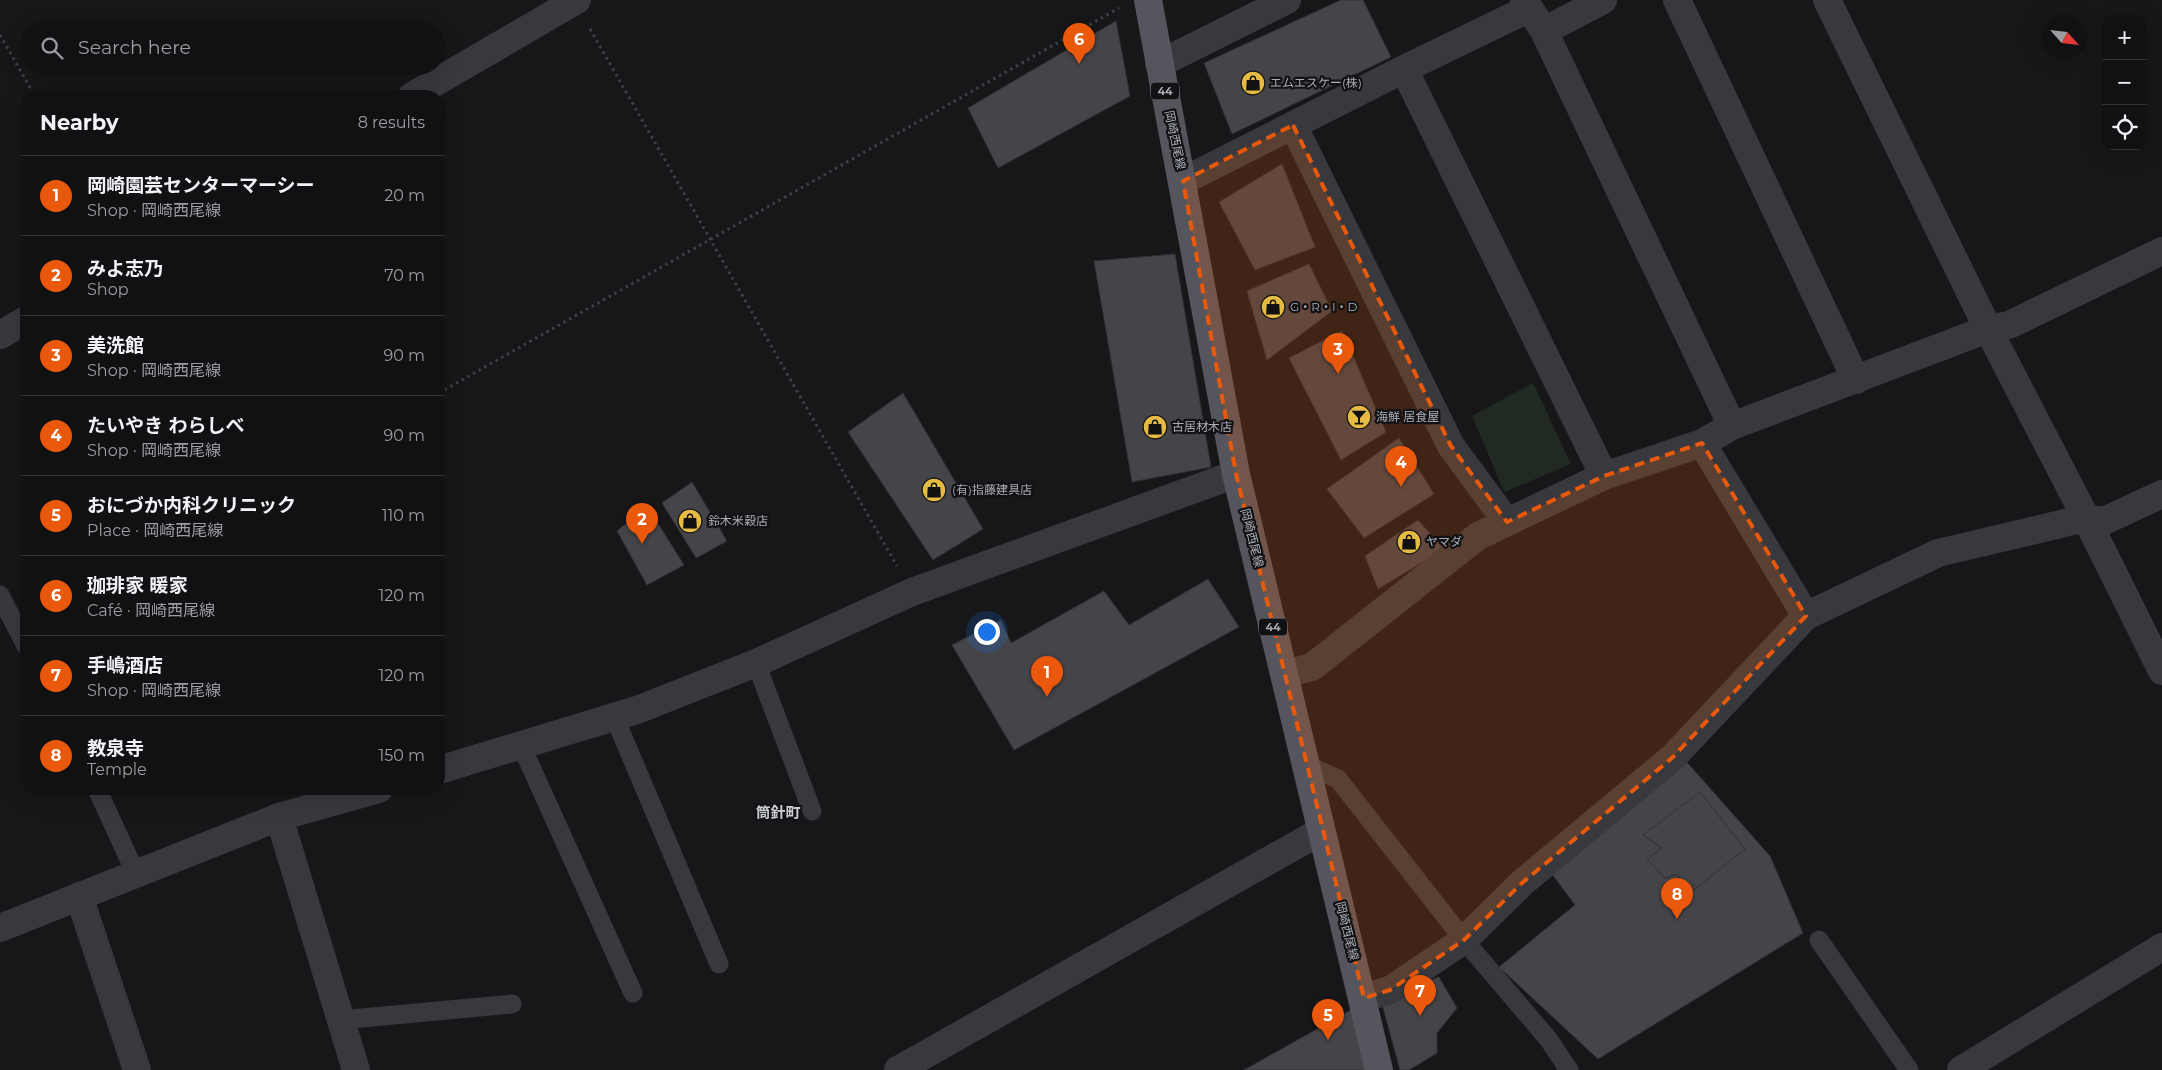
<!DOCTYPE html>
<meta charset="utf-8">
<style>
body{margin:0;font-family:Montserrat,"Noto Sans JP",sans-serif;background:#1a1a1c;color:#f1f3f6}
.controls{position:absolute;right:15px;top:15px;display:grid;overflow:hidden;border-radius:10px;box-shadow:0 5px 20px #0002}
.controls button{width:45px;height:45px;display:grid;place-items:center;padding:0;border:0;border-bottom:1px solid #303133;background:#111113;color:#f1f3f6;font:25px sans-serif}
.compass{position:absolute;left:2042px;top:15px;width:45px;height:45px;border-radius:50%;background:#111113;box-shadow:0 5px 20px #0002;rotate:117deg}
.you{position:absolute;left:986px;top:631px;width:18px;height:18px;margin:-12px;border:4px solid #fff;border-radius:50%;background:#1a73e8;box-shadow:0 0 0 8px #1a73e833}
.badge{display:grid;place-items:center;width:32px;height:32px;border-radius:50%;background:#ea580c;color:#fff;font-size:16px;font-weight:700}
.pin{position:absolute;translate:-50% -41px;filter:drop-shadow(0 1px 2px #0008)}
.pin::after{content:'';position:absolute;top:26px;width:18px;height:15px;background:inherit;clip-path:polygon(0 0,100% 0,50% 100%)}
.list{margin:0;padding:0;list-style:none}
h2{display:flex;justify-content:space-between;align-items:center;height:65px;margin:0;padding:0 20px;font-size:21px}
h2 small{font-size:16px;font-weight:400;color:#9c9da0}
.list li{display:grid;grid-template-columns:32px 1fr auto;gap:15px;align-items:center;box-sizing:border-box;height:80px;padding:0 20px;border-top:1px solid #303133}
.list b{display:block;font-size:19px;white-space:nowrap}
.list p{margin:0;font-size:16px;white-space:nowrap;color:#9c9da0}
.list em{font-size:16px;font-style:normal;color:#9c9da0}
.icon{flex:none;width:28px;height:28px;fill:none;stroke:currentColor;stroke-width:2;stroke-linecap:round;stroke-linejoin:round}
.map{position:relative;flex:none;width:2162px;height:1070px;overflow:hidden}
.search{position:absolute;background:#111113;box-shadow:0 5px 20px #0002;left:20px;top:20px;width:425px;height:55px;display:flex;align-items:center;gap:12px;box-sizing:border-box;padding:0 18px;border-radius:28px;color:#9c9da0;font-size:19px}
.panel{position:absolute;background:#111113;box-shadow:0 5px 20px #0002;left:20px;top:90px;width:425px;height:705px;border-radius:20px}
.map>svg:first-child{display:block}
.green{fill:#212923}
.building{fill:#444449;stroke:#323135}
.lines{fill:none;stroke-linecap:round;stroke-linejoin:round}
.path{stroke:#3f4045;stroke-width:3;stroke-dasharray:2.5 4;stroke-linecap:butt}
.service{stroke:#38393e;stroke-width:19}
.minor{stroke:#38393e;stroke-width:28}
.tertiary{stroke:#38393e;stroke-width:28}
.primary{stroke:#55565d;stroke-width:28}
.marked{fill:#e8590c;fill-opacity:0.2;stroke:#e8590c;stroke-width:4;stroke-dasharray:10 6;stroke-linejoin:round}
.labels{text-anchor:middle;stroke-width:4.5;stroke-linejoin:round;paint-order:stroke}
.shield{fill:#121214;stroke:#7c7e87;stroke-width:1}
.shield-label{font-size:11px;font-weight:bold;fill:#aaadb8}
.poi-label{font-size:12px;fill:#aaadb8;stroke:#121214;text-anchor:start}
.street-label{font-size:12px;fill:#aaadb8;stroke:#121214}
.quarter-label{font-size:15px;font-weight:bold;fill:#cbcdd4;stroke:#121214}
</style>
<div class="map">
<svg width="2162" height="1070" viewBox="0 0 2162 1070">
<rect width="100%" height="100%" fill="#171719"/>
<path class="green" d="M1533 383 1571 464 1504 492 1472 416Z"/>
<path class="building" d="M1341 0H1363L1391 57 1232 134 1204 63Z
M1116 21 1130 96 998 168 968 108Z
M1282 164 1315 247 1255 270 1219 202Z
M1175 254 1211 467 1132 482 1094 261Z
M1309 264 1332 311 1267 360 1247 291Z
M1342 331 1386 432 1341 460 1289 358Z
M903 393 983 529 933 560 848 432Z
M1399 438 1434 494 1364 538 1327 489Z
M692 482 727 541 696 558 662 503Z
M647 506 684 565 647 585 617 531Z
M1418 520 1444 549 1378 589 1365 556Z
M1208 579 1239 627 1014 750 952 645 1001 620 1011 643 1104 591 1129 625Z
M1685 760 1770 856 1803 933 1598 1059 1499 967 1575 905 1552 874Z
M1700 792 1745 849 1690 893 1677 874 1665 878 1647 859 1662 848 1643 835Z
M1439 977 1457 1008 1437 1033V1053L1409 1070H1400L1381 1000Z
M1351 1010 1366 1070H1244Z"/>
<g class="lines">
<path class="path" d="M590 29 897 566
M0 35 35 96
M439 393 1119 8"/>
<path class="service" d="M0 595 26 646
M756 663 812 811
M614 716 719 964
M521 745 633 993
M1307 765 1338 779 1464 940 1549 1040 1569 1070
M97 789 136 874
M1819 940 1909 1070
M340 1020 512 1004"/>
<path class="minor" d="M1524 0 1544 31 1732 426
M1677 0 1856 380
M1827 0 1988 329 2086 518 2162 671
M1544 31 1603 0
M1159 64 1287 0
M1404 69 1604 476
M412 96 577 0
M1293 125 1451 446 1507 522
M1183 181 1404 69 1528 9
M0 335 26 320
M1702 443 1806 616
M1285 674 1312 667 1478 536 1604 476 1702 443 1732 426 1988 329 2009 325 2162 251
M279 817 356 1070
M79 896 137 1070
M1364 998 1390 990 1464 940 1522 883 1672 758 1806 616 1938 553 2086 518 2104 521 2162 494
M898 1070 1321 831
M1961 1070 2162 947"/>
<path class="tertiary" d="M439 770 637 710 756 663 912 592 1236 474
M0 928 279 817 379 789"/>
<path class="primary" d="M1148 0 1236 474 1379 1070"/>
</g>
<path class="marked" d="M1293 125 1451 446 1507 522 1604 476 1702 443 1806 616 1672 758 1522 883 1464 940 1390 990 1364 998 1236 474 1183 181Z"/>
<defs>
<g id="shop-disc" transform="scale(1.25)"><circle r="9.5" fill="#e6bb43" stroke="#121214"/><path d="M-5-2.5h2.3a2.7 3.5 0 0 1 5.4 0H5L5.5 6h-11ZM-1.5-2.5h3a1.5 2.3 0 0 0-3 0Z" fill="#111"/></g>
<g id="bar-disc" transform="scale(1.25)"><circle r="9.5" fill="#e6bb43" stroke="#121214"/><path d="M-6-5H6L.8 .8V4.5H3.5V6h-7V4.5H-.8V.8Z" fill="#111"/></g>
</defs>
<g fill-rule="evenodd">
<use href="#shop-disc" x="1253" y="83"/>
<use href="#shop-disc" x="1273" y="307"/>
<use href="#bar-disc" x="1359" y="417"/>
<use href="#shop-disc" x="1155" y="427"/>
<use href="#shop-disc" x="934" y="490"/>
<use href="#shop-disc" x="690" y="521"/>
<use href="#shop-disc" x="1409" y="542"/>
</g>
<g class="labels">
<g class="shield">
<rect x="1151" y="82.5" width="28" height="17" rx="4"/>
<rect x="1259" y="618.5" width="28" height="17" rx="4"/>
</g>
<g class="shield-label">
<text x="1165" y="95">44</text>
<text x="1273" y="631">44</text>
</g>
<g class="poi-label">
<text x="1270" y="87">エムエスケー(株)</text>
<text x="1290" y="311">G・R・I・D</text>
<text x="1376" y="421">海鮮 居食屋</text>
<text x="1172" y="431">古居材木店</text>
<text x="952" y="494">(有)指藤建具店</text>
<text x="708" y="525">鈴木米穀店</text>
<text x="1426" y="546">ヤマダ</text>
</g>
<g class="street-label">
<text transform="translate(1175 140) rotate(78)" y="4">岡崎西尾線</text>
<text transform="translate(1252 538) rotate(76)" y="4">岡崎西尾線</text>
<text transform="translate(1347 931) rotate(76)" y="4">岡崎西尾線</text>
</g>
<g class="quarter-label">
<text x="778" y="818">筒針町</text>
</g>
</g>
</svg>
<div class="controls">
<button>+</button>
<button>−</button>
<button><svg class="icon" aria-label="locate" viewBox="0 0 24 24"><circle cx="12" cy="12" r="6"/><path d="M12 2v4M12 18v4M2 12h4M18 12h4"/></svg></button>
</div>
<svg class="compass" viewBox="-18 -18 36 36"><path d="M0-13l5 13h-10z" fill="#e53935"/><path d="M0 13l5-13h-10z" fill="#9c9da0"/></svg>
<div class="you"></div>
<div class="pin badge" style="left:1047px;top:697px">1</div>
<div class="pin badge" style="left:642px;top:544px">2</div>
<div class="pin badge" style="left:1338px;top:374px">3</div>
<div class="pin badge" style="left:1401px;top:487px">4</div>
<div class="pin badge" style="left:1328px;top:1040px">5</div>
<div class="pin badge" style="left:1079px;top:64px">6</div>
<div class="pin badge" style="left:1420px;top:1016px">7</div>
<div class="pin badge" style="left:1677px;top:919px">8</div>
<div class="search"><svg class="icon" aria-label="search" viewBox="0 0 24 24"><circle cx="10" cy="10" r="6"/><path d="M15 15l6 6"/></svg>Search here</div>
<section class="panel">
<h2>Nearby<small>8 results</small></h2>
<ul class="list">
<li><span class="badge">1</span><div><b>岡崎園芸センターマーシー</b><p>Shop · 岡崎西尾線</p></div><em>20 m</em></li>
<li><span class="badge">2</span><div><b>みよ志乃</b><p>Shop</p></div><em>70 m</em></li>
<li><span class="badge">3</span><div><b>美洗館</b><p>Shop · 岡崎西尾線</p></div><em>90 m</em></li>
<li><span class="badge">4</span><div><b>たいやき わらしべ</b><p>Shop · 岡崎西尾線</p></div><em>90 m</em></li>
<li><span class="badge">5</span><div><b>おにづか内科クリニック</b><p>Place · 岡崎西尾線</p></div><em>110 m</em></li>
<li><span class="badge">6</span><div><b>珈琲家 暖家</b><p>Café · 岡崎西尾線</p></div><em>120 m</em></li>
<li><span class="badge">7</span><div><b>手嶋酒店</b><p>Shop · 岡崎西尾線</p></div><em>120 m</em></li>
<li><span class="badge">8</span><div><b>教泉寺</b><p>Temple</p></div><em>150 m</em></li>
</ul>
</section>
</div>
